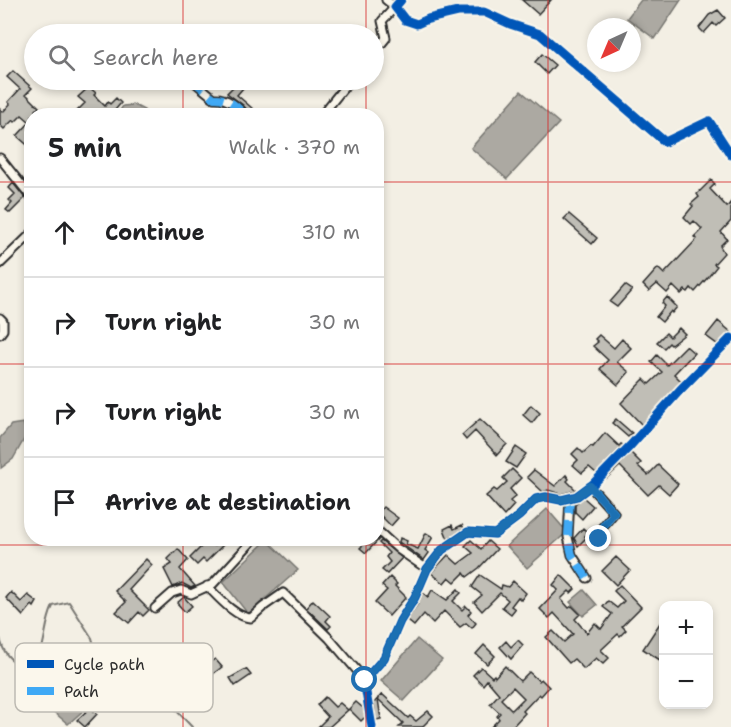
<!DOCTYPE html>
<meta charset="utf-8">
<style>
body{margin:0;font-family:"Shantell Sans",sans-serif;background:#f2f2f2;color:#202124}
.controls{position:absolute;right:18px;bottom:18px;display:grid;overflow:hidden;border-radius:12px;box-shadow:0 3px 9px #0003}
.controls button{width:54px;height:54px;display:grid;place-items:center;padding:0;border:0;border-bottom:2px solid #e0e0e0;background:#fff;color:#202124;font:30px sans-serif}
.compass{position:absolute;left:587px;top:18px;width:54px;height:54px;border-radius:50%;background:#fff;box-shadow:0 3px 9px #0003;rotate:224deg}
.stop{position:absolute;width:18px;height:18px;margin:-14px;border:4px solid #1f6fb2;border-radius:50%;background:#fff}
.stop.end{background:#1f6fb2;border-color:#fff;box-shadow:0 2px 6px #0008}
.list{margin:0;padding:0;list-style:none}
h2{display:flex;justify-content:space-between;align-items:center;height:78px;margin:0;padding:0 24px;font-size:26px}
h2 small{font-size:20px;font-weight:400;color:#757577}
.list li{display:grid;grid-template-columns:39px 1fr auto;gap:18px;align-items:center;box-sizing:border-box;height:90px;padding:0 24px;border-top:2px solid #e0e0e0}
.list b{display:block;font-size:22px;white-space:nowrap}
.list em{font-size:20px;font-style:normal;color:#757577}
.icon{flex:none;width:33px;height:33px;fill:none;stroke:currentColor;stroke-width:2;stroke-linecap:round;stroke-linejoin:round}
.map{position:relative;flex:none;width:731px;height:727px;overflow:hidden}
.search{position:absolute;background:#fff;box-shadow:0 3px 9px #0003;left:24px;top:24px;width:360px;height:66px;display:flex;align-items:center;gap:15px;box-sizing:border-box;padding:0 21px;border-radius:33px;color:#757577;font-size:22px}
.panel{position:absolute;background:#fff;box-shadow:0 3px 9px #0003;left:24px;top:108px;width:360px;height:438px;border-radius:24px}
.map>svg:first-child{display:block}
.water{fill:#aca9a2;stroke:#787772;stroke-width:1.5}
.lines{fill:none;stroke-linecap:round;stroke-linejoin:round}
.stream{stroke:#787772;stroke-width:2}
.building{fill:#c0beb6;stroke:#2b2b2b;stroke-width:1.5;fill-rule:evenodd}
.minor-casing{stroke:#2b2b2b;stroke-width:11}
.minor{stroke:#fbf7ec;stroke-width:7}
.quiet{stroke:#3fa9f5;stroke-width:8;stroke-dasharray:15 8;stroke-linecap:butt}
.cycleway-casing{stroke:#fbf7ec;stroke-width:13}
.cycleway{stroke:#0057b8;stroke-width:9}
.route{stroke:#1f6fb2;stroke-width:8}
.grid{fill:none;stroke:#d62828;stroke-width:1.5;stroke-opacity:0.55}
.key{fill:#fbf7ec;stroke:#bdbab2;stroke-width:1.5}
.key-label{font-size:16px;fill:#2b2b2b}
</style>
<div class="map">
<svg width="731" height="727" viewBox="0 0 731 727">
<rect width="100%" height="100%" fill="#f3efe4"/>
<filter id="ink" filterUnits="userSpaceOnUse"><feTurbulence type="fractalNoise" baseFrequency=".0167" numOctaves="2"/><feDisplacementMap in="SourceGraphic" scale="12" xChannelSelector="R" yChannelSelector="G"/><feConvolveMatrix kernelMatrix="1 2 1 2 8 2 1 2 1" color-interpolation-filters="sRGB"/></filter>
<g filter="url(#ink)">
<path class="water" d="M641 0H681L655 39 627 18Z
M521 91 559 123 507 179 471 148Z
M134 105 144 110 147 115H117L123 106Z
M23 423 27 434 13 459 1 468 0 438 11 425Z
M547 509 567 532 527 568 507 546Z
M267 540 298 570 248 614 223 582Z
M584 590 597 605 583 616 570 602Z
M417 639 442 660 404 701 381 681Z
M78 679 90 681 97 694 93 702 68 724 48 707Z"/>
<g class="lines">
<path class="stream" d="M0 638C2 648 9 664 22 663 27 663 35 657 40 655 46 638 45 623 53 606L69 602 92 638 97 656 109 667 146 687 174 708 192 727"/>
</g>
<path class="building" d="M522 0H551L538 14Z
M718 10 725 18 716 26 713 23 704 33 699 28 709 15Z
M542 54 555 65 547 74 535 62Z
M13 71 32 88 26 94 39 107 35 111 40 116H32V149L17 136 30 122 22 115 15 122 13 120 4 129 0 125V109L3 112 10 104 8 102 20 89 7 77Z
M237 83 243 88 237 95 261 116H252L243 105 227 93Z
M89 87 96 93 94 95 105 106 108 102 110 104 116 98 121 103 110 116H72L85 103 78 97Z
M711 180 715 184 710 189 727 207 731 202V221L721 232 727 239 720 246 724 253 714 264 717 266 709 276 695 292 691 288 688 292 685 290 681 294 673 286 667 293 657 284 649 291 643 285 658 268 664 274 697 239 694 237 702 229 694 221 691 224 684 217 693 206 691 204 699 197 697 194Z
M13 183 25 198 10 213 6 210 12 203 9 200 15 194 9 188Z
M569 214 597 238 592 244 564 219Z
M625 285 632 290 617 307 610 302Z
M667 297 677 307 672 313 671 311 662 322 656 317 665 306 662 303Z
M718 321 731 332 717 344 706 336Z
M679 328 685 334 671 345 669 343 664 348 657 342 666 333 670 337Z
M599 335 614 348 622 339 631 348 617 362 629 372 618 385 600 369 608 360 593 346 598 342 595 339Z
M686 346 694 353 674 374 681 381 642 425 621 403 644 379 649 384 662 372 651 362 657 355 667 365Z
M531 405 540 413 532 423 523 415Z
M480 419 507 444 497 455 475 431 466 440 462 435Z
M616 419 632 433 628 437 612 423Z
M605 433 619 446 621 444 623 445 596 473 589 467 582 473 573 465 578 460 572 454 578 448 583 453 591 446 593 447Z
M516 447 526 454 516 468 506 462Z
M631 453 641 463 638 466 648 475 658 465 678 484 669 494 659 485 648 495 620 466 606 479Z
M512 469 521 478 510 489 516 496 510 501 514 505 504 516 486 496 494 489 497 491 507 482 503 478Z
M534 470 555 486 566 475 569 479 567 481 576 490 561 494 548 490 543 492 527 477Z
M584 498 593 506 582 519 575 512V504Z
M383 507 398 518 391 526 378 513Z
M452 525 454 529 462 525 464 528 448 539 444 529Z
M583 528 588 533 585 536 587 537 578 546 574 538Z
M426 533 433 537 425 550 429 553 424 560 399 542 400 538 407 541 406 544 418 549Z
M223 538 228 540 206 562 203 559 197 565 190 558 209 539 215 546Z
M370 538 379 539 366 553 360 548Z
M471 540 481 549 488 541 497 549 479 568 467 577 464 573 455 582 449 577 444 583 431 573 448 555 458 564 473 553 465 546Z
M381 541 402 558 387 574 382 570 390 562 386 557 389 553 379 543Z
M178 549 188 560 180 569 195 586 191 588 182 583 173 587 164 569 172 564 168 559Z
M616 557 630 570 616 585 602 571Z
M146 559 152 565 129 590 149 610 143 616 139 612 129 623 116 612 126 602 115 591Z
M480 575 501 589 502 585 508 587 513 581 526 593 521 600 518 597 511 606 515 609 511 614 502 607 508 600 500 593 482 611 474 602 482 595 472 587Z
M561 575 575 589 571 593 569 591 561 599 569 608 572 606 580 614 575 619 587 633 595 623 601 629 612 614 603 607 608 601 617 608 624 601 614 591 620 585 641 607 622 626 626 630 620 636 618 634 601 650 609 658 603 664 596 658 584 669 574 659 569 663 546 637 553 631 564 642 573 634 554 613 549 618 540 609 558 590 553 585Z
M390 577 397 584 395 586 406 597 389 616 375 603 387 590 382 586Z
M458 589 461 593 453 601 462 610 466 606 471 611 468 615 476 623 472 628 466 623 460 627 444 611 433 623 424 614 414 626 407 620 418 604 423 593 428 597 432 590 447 600Z
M11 592 21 602 28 595 37 602 34 607 32 605 23 616 6 598Z
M184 597 192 606 185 612 177 603Z
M313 600 330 616 326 621 331 626 328 629 306 608Z
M660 623 663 625V662L643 649Z
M518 640 523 645 511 659 500 647 506 641 511 647Z
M484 645 495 656 487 664 476 654Z
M215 659 222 667 213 674 206 665Z
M505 666 520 681 529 672 539 681 541 679 549 687 541 696 539 694 523 711 525 713 512 727H491L499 719 497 716 500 713 490 704 499 694 487 680 483 685 473 675 481 667 492 677 494 675 495 677ZM513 687 524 698 512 710 501 699Z
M246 669 251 675 235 686 230 678Z
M382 694 408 718 410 716 416 721 428 711 433 716 422 727H399L403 723 378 699 381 719 376 720 374 703Z
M325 697 335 707 340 703 348 710 329 727H318L328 717 317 705Z
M356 702 363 708 365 717 361 721 349 709Z
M90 708 97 714 85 727 77 720Z"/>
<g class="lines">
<g class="minor-casing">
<path id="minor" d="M401 0 395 7 405 20 417 24 428 19 458 12H484L510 24 540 34 665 142 709 121 731 155
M374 53 386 38 382 21 395 7 386 0
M192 80 214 98C227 97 237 106 246 116
M321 116 350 80
M0 158 32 198
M0 264 32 233
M0 318 3 321V330L0 334
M590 486 614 513 600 530 599 539
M570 498 568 537 572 555 587 578
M376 529 398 549 427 569
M207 586C219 598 235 617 251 618L263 607 283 593 329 638 365 680
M155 608 172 593 181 590 191 594 213 584 255 538
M372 727 364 681 384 658 400 621 415 597 427 569 442 550 468 532 495 534 519 516 536 499 546 497 561 500 577 496 592 485 630 446 680 390 731 338"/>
</g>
<use href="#minor" class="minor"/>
<path class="quiet" d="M192 80 214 98C227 97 237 106 246 116
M590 486 614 513 600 530 599 539
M570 498 568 537 572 555 587 578"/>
<g class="cycleway-casing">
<path id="cycleway" d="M401 0 395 7 405 20 417 24 428 19 458 12H484L510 24 540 34 665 142 709 121 731 155
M372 727 364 681 384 658 400 621 415 597 427 569 442 550 468 532 495 534 519 516 536 499 546 497 561 500 577 496 592 485 630 446 680 390 731 338"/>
</g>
<use href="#cycleway" class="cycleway"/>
</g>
</g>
<g class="lines" filter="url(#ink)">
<path class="route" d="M365 680 384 658 400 621 415 597 427 569 442 550 468 532 495 534 519 516 536 499 546 497 561 500 570 498 577 496 590 486 614 513 600 530 599 539"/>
</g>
<path class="grid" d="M183 0V34M366 0V34M548 0V727M183 80V116M366 80V116M0 182H32M376 182H731M0 364H32M376 364H731M183 538V727M366 538V727M0 545H731"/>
<rect x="15" y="643" width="198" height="69" rx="9" class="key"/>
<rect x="27" y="660" width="27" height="8" fill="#0057b8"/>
<rect x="27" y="687" width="27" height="8" fill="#3fa9f5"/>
<g class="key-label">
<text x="64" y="670">Cycle path</text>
<text x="64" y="697">Path</text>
</g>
</svg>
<div class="controls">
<button>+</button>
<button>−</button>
</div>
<svg class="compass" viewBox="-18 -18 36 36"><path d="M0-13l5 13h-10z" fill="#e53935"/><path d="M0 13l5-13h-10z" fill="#757577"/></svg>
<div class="stop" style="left:365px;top:680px"></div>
<div class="stop end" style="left:599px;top:539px"></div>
<div class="search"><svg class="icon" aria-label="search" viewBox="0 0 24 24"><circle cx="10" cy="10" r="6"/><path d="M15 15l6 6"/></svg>Search here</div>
<section class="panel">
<h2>5 min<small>Walk · 370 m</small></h2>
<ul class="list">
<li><svg class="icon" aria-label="ahead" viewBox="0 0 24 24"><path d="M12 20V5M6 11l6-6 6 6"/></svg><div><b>Continue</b></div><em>310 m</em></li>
<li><svg class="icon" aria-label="right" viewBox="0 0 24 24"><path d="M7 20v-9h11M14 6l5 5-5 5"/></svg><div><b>Turn right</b></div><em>30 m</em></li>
<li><svg class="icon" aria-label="right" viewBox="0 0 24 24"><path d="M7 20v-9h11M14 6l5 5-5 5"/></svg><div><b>Turn right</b></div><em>30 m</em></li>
<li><svg class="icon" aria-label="arrive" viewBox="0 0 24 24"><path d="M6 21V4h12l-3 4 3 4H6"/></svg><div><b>Arrive at destination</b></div></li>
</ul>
</section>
</div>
